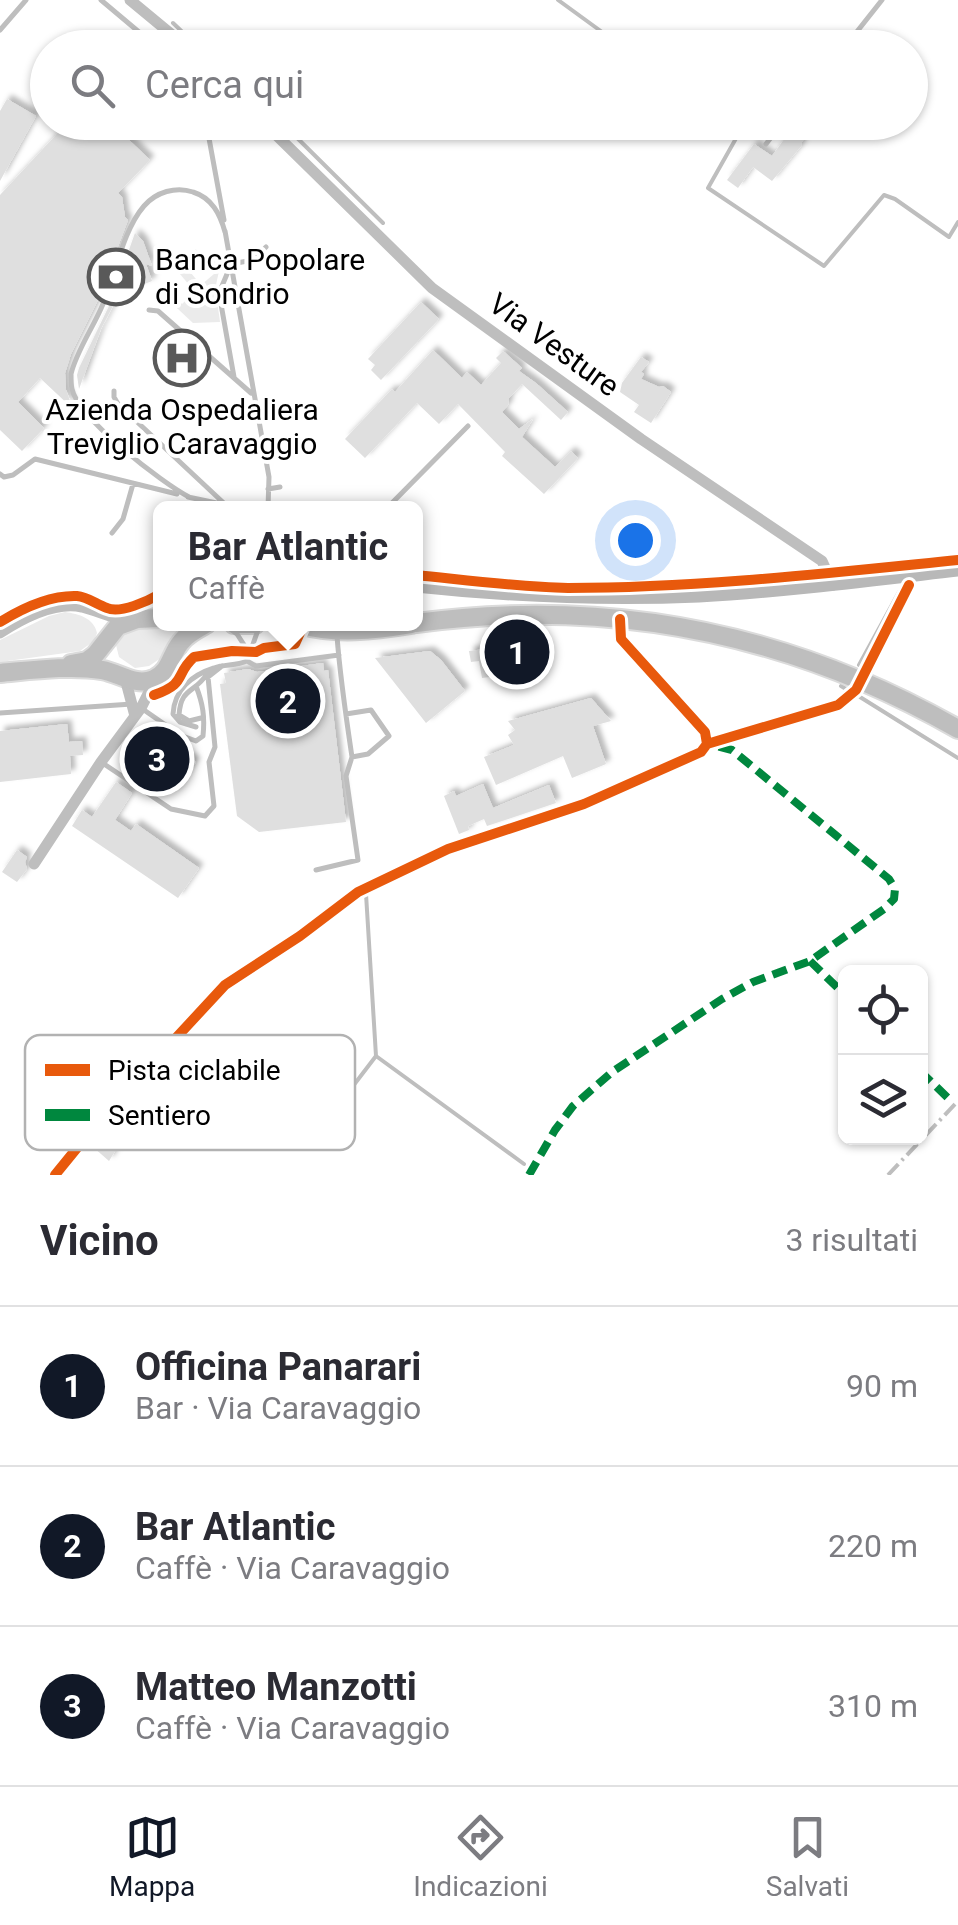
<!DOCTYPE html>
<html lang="it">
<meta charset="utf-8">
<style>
body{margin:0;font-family:Roboto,sans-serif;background:#f2f2f3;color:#2b2b33}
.controls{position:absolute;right:30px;bottom:30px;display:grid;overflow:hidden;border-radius:15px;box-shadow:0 2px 8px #0004}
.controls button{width:90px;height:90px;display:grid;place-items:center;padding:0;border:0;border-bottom:2px solid #e1e1e2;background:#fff;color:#2b2b33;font:50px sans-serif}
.you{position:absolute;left:635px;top:540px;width:35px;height:35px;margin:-25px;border:8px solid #fff;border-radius:50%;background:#1a73e8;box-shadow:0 0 0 15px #1a73e833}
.badge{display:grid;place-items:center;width:65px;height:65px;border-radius:50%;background:#111827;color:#fff;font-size:32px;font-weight:700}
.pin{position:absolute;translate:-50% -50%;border:5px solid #fff;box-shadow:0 2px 10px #0006}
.popup{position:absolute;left:153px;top:501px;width:270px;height:130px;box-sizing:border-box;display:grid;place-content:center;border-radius:15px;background:#fff;filter:drop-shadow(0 2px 8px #0005);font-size:32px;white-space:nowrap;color:#7c7c81}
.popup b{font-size:38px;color:#2b2b33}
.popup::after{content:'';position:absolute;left:50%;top:100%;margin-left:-20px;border:20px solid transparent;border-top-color:#fff}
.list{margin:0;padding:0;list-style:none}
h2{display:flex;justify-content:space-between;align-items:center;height:130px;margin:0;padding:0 40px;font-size:42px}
h2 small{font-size:32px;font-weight:400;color:#7c7c81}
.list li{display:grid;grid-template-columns:65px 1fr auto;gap:30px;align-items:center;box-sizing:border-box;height:160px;padding:0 40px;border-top:2px solid #e1e1e2}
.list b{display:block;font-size:38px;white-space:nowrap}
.list p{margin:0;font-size:32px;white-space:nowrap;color:#7c7c81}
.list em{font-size:32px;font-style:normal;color:#7c7c81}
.icon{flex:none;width:55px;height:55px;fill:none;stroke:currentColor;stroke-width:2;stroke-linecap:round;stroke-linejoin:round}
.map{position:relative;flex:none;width:958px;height:1175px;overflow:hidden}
.search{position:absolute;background:#fff;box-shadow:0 2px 8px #0004;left:30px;right:30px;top:30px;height:110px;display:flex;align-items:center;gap:25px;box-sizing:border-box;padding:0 35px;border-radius:55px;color:#7c7c81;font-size:38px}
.sheet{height:610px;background:#fff}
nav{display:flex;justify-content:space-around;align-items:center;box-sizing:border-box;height:140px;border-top:2px solid #e1e1e2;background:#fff;font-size:28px;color:#7c7c81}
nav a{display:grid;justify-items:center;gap:5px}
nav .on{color:#111827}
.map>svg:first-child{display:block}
.green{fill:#ebebeb}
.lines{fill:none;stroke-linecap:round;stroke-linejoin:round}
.stream{stroke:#bebebe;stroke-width:4}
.building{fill:#dfdfdf;filter:url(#shadow)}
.primary-casing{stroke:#dbdbdb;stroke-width:22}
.lane{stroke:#bebebe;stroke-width:5}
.street{stroke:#bebebe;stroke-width:11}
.secondary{stroke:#b8b8b8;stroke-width:15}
.primary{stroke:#bebebe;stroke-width:18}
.rail{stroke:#bebebe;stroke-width:4;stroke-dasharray:15 5 2.5 5;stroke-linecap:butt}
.quiet{stroke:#00873e;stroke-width:8;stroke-dasharray:15 8;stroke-linecap:butt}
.cycleway-casing{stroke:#fff;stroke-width:16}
.cycleway{stroke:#e8590c;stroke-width:10}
.labels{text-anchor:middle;stroke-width:8;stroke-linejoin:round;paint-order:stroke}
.poi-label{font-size:30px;fill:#000;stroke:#fff;text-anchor:start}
.street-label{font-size:30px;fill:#000;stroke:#fff}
.key{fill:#fff;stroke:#b2b2b2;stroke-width:2.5}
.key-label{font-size:28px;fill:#000}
</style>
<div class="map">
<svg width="958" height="1175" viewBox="0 0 958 1175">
<defs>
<filter id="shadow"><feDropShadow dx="4.5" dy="-4.5" stdDeviation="2.5" flood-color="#0004"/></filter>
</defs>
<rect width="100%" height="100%" fill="#fff"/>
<path class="green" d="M195 249 211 259 215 252C223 266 218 272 216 286 215 297 219 310 220 322L193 323 163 295 165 287 182 304 195 292 175 268 180 260 201 285 214 274Z
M65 612C79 614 94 618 97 633L94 641 80 651 0 662V640L49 616Z
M168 624H187L174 634 161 658 149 666 135 668 119 657 116 645 130 629Z"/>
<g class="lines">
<path class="stream" d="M558 0 624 48
M173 23 199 48
M281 122 383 223
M737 122 743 126 708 188 824 266 884 195 895 199 949 237 958 222
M859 665 899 592
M841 686 846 689
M860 697 958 758
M366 894 376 1056 524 1164
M186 1035 314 1137 376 1056"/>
</g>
<path class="building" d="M7 99 36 116 0 181V111Z
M68 122H110L150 160 118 193 122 197 125 217 128 220 97 302 71 354 65 373 66 390 73 409 40 378 18 402 44 428 22 451 0 430V195Z
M796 133 804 139 801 143 802 145 772 181 753 167 738 188 727 180 754 144 772 156 788 134 793 138Z
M135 233 143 241 152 266 146 264 152 281 119 294 101 329 79 389 77 375 79 368 109 306Z
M421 302 439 319 381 380 371 370 375 365 368 359Z
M433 350 462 378 467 372 481 385 501 363 496 358 503 351 522 368 519 371 537 384 568 412 561 420 522 384 509 398 508 405 502 412 519 429 533 419 522 437 555 467 571 451 578 458 544 494 502 456 505 452 458 404 439 424 417 403 365 458 345 439 392 389 395 392Z
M641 357 649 362 641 372 644 374 641 379 659 387 663 386 671 392 651 423 634 412 639 405 620 392 622 383Z
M527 644 528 652 541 650 543 670 482 678 479 661 471 662 469 651Z
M430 651 441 660 465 691 426 723 375 658Z
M323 663 324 671 328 670 346 822 259 832 237 816 220 684 226 683 224 673 248 669 257 672Z
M591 698 611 721 593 726 606 764 572 778 563 756 496 785 484 757 514 745 508 735 515 730 508 721Z
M67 724 69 742 82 741 83 755 70 756 71 774 0 782V731Z
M153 731 196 762 175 792 132 762Z
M116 782 132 793 115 820 131 831 136 824 199 868 178 898 72 826 82 810 92 817Z
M483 784 493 808 549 785 556 803 487 826 484 819 468 826 469 830 459 834 444 796 454 791 456 796Z
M17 850 27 857 25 862 27 869 17 882 2 872Z
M108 1134 120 1143 109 1161 93 1147Z"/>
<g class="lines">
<g class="primary-casing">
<path id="primary" d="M416 623C608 597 790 633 958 729
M234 624H255
M299 624C336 635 375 630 411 624
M71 664 87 661 95 655 118 626 137 619 160 618
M0 673C33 670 69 665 102 670 120 673 135 687 154 679 171 671 170 655 181 642 187 634 197 629 206 624"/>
</g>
<path class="lane" d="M101 0 158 48
M0 30 26 0
M844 48 882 0
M206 122 224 220
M766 144 783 122
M225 231 269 477 268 508
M231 264 253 260 266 247
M230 267 219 293 234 377
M149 310 158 311 251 393
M114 391V397L118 404 229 508
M0 474 4 477 13 475 35 459 177 494
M268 489 280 487
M188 497 226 505
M189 497C162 483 78 418 72 389 71 385 71 379 71 374 76 352 94 326 103 304 115 275 123 230 144 206 156 192 176 186 193 192 212 198 220 214 225 232
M247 508 256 505 268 506
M387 508 468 426
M112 533 123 519 133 484
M224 624 237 634 248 651
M337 636C340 677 346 717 352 757L368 754 389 736 371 710 346 714
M247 661 256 666 339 655
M144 710 180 735 196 741 203 736C205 717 203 704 196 686
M0 713 132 704
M201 718 189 721 179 715C181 687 194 694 207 674
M196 727 180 722 173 714C174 690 192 675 214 668 225 664 236 666 247 661L258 630
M101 762 171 809 205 816 214 806 209 762 215 747 208 677 222 666
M316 870 358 860 346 776 352 757"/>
<path class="street" d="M130 0 188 48
M263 122 432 288 641 439 822 561 833 585
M0 633C23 618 54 601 82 607 97 611 112 618 128 621
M125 678 135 716
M34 864 101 762 141 708 155 680
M55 1175 99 1121 225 985 300 936 358 892 448 849 584 804 701 752 707 744 705 732 621 639 620 619"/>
<path class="secondary" d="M416 585C509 595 605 599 699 595 786 590 872 579 958 569"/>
<use href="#primary" class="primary"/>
<path class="rail" d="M888 1175 958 1101"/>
<path class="quiet" d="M810 961 846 996
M920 1071 951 1101
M529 1175 555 1130 573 1106 612 1072 722 999 753 982 810 961 884 909 894 899 895 889 889 879 732 750 712 745"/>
<g class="cycleway-casing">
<path id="cycleway" d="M416 575C466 580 518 587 568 588 698 588 829 573 958 560
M0 622C21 609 51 595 77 596 88 597 96 604 107 608 120 614 148 601 160 594
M154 695C188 683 174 675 194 657L232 651 256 652 264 648 295 644 304 624
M707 744 838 705 856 690 909 585
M55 1175 99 1121 225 985 300 936 358 892 448 849 584 804 701 752 707 744 705 732 621 639 620 619"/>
</g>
<use href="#cycleway" class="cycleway"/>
</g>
<defs>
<g id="bank-ring" transform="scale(2.875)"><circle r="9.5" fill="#fff" stroke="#595959" stroke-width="1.5"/><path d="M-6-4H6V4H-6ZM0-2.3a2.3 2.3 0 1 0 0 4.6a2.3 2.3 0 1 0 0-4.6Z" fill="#595959"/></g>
<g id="hospital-ring" transform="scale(2.875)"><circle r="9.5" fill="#fff" stroke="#595959" stroke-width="1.5"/><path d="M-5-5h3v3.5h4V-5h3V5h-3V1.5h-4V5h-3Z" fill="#595959"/></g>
</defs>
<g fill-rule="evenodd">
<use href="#bank-ring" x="116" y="277"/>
<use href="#hospital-ring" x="182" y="358"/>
</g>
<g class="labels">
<g class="poi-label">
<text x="155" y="270">Banca Popolare<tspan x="155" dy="34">di Sondrio</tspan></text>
<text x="182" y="420" text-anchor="middle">Azienda Ospedaliera<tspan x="182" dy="34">Treviglio Caravaggio</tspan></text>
</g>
<g class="street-label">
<text transform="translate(554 345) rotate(36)" y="10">Via Vesture</text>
</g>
</g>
<rect x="25" y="1035" width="330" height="115" rx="15" class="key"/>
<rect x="45" y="1064" width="45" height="12" fill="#e8590c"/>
<rect x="45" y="1109" width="45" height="12" fill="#00873e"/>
<g class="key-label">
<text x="108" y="1080">Pista ciclabile</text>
<text x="108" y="1125">Sentiero</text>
</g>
</svg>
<div class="controls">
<button><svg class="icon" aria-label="locate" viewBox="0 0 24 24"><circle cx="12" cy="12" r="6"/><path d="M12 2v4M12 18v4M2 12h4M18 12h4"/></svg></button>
<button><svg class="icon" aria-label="layers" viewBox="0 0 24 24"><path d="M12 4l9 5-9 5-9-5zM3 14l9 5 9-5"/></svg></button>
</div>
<div class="you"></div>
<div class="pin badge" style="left:517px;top:652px">1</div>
<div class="pin badge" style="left:288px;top:701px">2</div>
<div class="popup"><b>Bar Atlantic</b>Caffè</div>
<div class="pin badge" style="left:157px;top:759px">3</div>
<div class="search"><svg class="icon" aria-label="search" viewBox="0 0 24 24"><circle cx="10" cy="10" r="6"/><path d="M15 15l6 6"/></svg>Cerca qui</div>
</div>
<section class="sheet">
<h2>Vicino<small>3 risultati</small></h2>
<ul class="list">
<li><span class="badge">1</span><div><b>Officina Panarari</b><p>Bar · Via Caravaggio</p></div><em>90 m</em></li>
<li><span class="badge">2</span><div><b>Bar Atlantic</b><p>Caffè · Via Caravaggio</p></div><em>220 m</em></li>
<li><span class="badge">3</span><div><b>Matteo Manzotti</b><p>Caffè · Via Caravaggio</p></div><em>310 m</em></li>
</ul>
</section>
<nav>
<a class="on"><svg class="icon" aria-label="map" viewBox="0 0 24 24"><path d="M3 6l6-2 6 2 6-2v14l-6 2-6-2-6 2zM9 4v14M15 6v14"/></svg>Mappa</a>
<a><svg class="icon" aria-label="directions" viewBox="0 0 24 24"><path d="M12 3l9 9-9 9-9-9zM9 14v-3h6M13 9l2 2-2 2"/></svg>Indicazioni</a>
<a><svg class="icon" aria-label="saved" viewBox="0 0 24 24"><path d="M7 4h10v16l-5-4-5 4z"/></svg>Salvati</a>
</nav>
